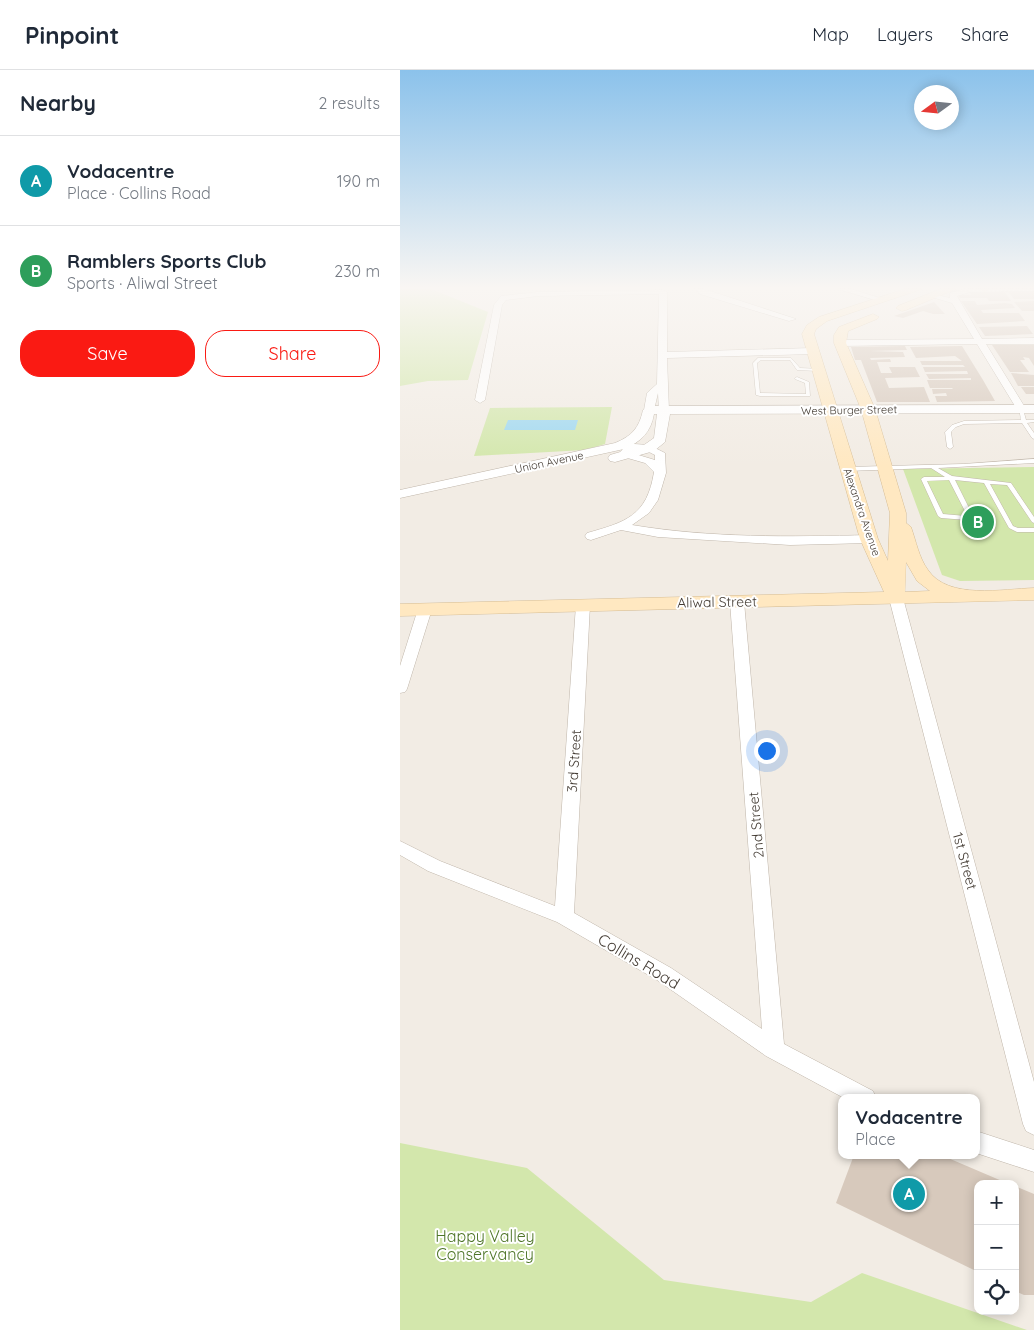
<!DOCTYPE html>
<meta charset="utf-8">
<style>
body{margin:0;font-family:Quicksand,sans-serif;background:#f2f2f3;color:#1f2937}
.controls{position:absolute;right:15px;bottom:15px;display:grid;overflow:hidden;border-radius:10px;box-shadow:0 2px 12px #0003}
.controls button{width:45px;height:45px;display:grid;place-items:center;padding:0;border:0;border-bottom:1px solid #e0e1e3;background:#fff;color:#1f2937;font:25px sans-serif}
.compass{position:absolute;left:514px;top:15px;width:45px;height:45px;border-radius:50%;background:#fff;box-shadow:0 2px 12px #0003;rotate:255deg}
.you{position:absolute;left:366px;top:680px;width:18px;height:18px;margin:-12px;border:4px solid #fff;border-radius:50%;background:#1a73e8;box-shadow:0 0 0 8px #1a73e833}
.badge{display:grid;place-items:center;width:32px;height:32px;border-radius:50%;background:#fa1a13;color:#fff;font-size:16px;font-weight:700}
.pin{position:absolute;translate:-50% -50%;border:2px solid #fff;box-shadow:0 1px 5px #0006}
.popup{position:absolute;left:438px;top:1024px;width:142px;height:65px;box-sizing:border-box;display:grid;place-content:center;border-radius:10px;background:#fff;filter:drop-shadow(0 1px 4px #0005);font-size:16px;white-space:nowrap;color:#747a83}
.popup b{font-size:19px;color:#1f2937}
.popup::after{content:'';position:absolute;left:50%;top:100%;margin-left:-10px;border:10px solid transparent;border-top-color:#fff}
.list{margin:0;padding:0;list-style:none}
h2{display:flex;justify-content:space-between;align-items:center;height:65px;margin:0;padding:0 20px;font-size:21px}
h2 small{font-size:16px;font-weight:400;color:#747a83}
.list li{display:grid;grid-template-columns:32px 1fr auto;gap:15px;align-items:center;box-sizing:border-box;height:90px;padding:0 20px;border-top:1px solid #e0e1e3}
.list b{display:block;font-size:19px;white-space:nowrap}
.list p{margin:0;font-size:16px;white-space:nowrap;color:#747a83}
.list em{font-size:16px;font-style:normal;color:#747a83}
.actions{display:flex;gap:10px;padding:15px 20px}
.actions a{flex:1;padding:11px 0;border:1px solid #fa1a13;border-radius:20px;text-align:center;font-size:18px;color:#fa1a13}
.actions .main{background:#fa1a13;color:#fff}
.icon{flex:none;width:28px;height:28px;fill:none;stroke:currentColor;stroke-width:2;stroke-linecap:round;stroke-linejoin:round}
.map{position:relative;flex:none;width:634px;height:1260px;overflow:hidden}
header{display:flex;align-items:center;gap:30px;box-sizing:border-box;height:70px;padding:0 25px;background:#fff;border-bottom:1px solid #e0e1e3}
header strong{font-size:24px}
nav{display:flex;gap:28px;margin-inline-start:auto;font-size:18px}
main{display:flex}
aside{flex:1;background:#fff}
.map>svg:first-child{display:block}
.green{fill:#d3e7ac}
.water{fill:#9fd8f0}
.building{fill:#d7c9bc}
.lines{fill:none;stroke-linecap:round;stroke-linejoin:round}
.service-casing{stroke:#c0b6aa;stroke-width:1}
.minor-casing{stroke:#c0b6aa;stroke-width:1}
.tertiary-casing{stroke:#c0b6aa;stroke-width:1}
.secondary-casing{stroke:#d6bd95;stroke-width:1}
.service{fill:#fff;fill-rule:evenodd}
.minor{fill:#fff;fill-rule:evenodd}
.tertiary{fill:#fff;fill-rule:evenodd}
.secondary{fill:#ffe8c1;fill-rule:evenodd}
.labels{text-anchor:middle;stroke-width:4;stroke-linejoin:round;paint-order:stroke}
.far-street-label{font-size:11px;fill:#443c34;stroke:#fff}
.street-label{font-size:14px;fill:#443c34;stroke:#fff}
.near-street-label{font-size:16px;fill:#443c34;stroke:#fff}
.near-park-label{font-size:16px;fill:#4e7528;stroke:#fff}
</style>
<header>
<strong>Pinpoint</strong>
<nav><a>Map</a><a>Layers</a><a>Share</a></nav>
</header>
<main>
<aside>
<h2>Nearby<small>2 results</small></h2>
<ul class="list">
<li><span class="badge" style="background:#0f9aa8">A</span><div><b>Vodacentre</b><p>Place · Collins Road</p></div><em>190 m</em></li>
<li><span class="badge" style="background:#2e9e5b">B</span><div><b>Ramblers Sports Club</b><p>Sports · Aliwal Street</p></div><em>230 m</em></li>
</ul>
<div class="actions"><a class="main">Save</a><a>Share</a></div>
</aside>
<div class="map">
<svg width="634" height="1260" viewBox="0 0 634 1260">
<rect width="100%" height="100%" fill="#f2ece4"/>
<path class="green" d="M0 219H31L88 242 68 310 28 311 0 316Z
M212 337 205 374 185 380 74 386 90 338Z
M634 397V510L560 511 542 505 503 399Z
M0 1073 127 1098 264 1210 411 1232 462 1203 627 1260H0Z"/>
<path class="water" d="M108 350H178L175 360H104Z"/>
<path class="building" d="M634 220V229H614L608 221Z
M569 221H604L611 231H589L587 228H560L558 225H571Z
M561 231H575L577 235 605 233 612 234 615 238 581 240 583 243H619L625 251 577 254Z
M634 231V241H622L614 232Z
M534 232 545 244H533L523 241 503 248 494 246Z
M627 256 633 264 585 266 579 257Z
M592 275H634V296L629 288 623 287 625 290H620L629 302H610Z
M505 276 507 280 470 281 503 282 505 287 470 288 471 290 490 289 491 292H477L481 303H492L489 297H515L520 307 485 308 489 318 524 317 530 332H477L461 290H455L451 277Z
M562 276 583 310 595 331 537 332 535 326H547L546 323 533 324 532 319H553L552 318H530L527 310H571V308L529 309 526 304H568L567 301 525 302 523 297H565L563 295H522L520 291H562L555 286 516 288 510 277Z
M611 303 634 305V316H618Z
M621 317H634V324H626Z
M454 1085H541L609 1114H578V1202L436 1133Z
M615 1116 634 1124V1225H624L615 1221Z"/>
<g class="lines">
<g class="service-casing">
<path id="service" d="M358 288H391L400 298 420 299V301H418L397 300 390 290H361L357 293 360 323 406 324 405 313 395 309V308L397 307 409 312 410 326H360L356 325 353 293Z
M619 338 623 339 626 350H634V352L627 353 634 363V369L632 368 622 353 564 354 556 357 551 362 553 377 550 379 547 377 545 362 552 355 564 351 621 350Z
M634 389V393L538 398 552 406 611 413 634 447V453L632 452 607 415 590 414 613 456 618 458H634V462H617L609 458 584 413 555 410 573 446 567 450 541 448 538 446 521 409 524 407H545L531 398 447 401 444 399 447 397 563 394ZM549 410 567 445 566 446 543 444 527 411Z"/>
</g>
<g class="minor-casing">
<path id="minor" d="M295 219H304L396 249 389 251 300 224Z
M438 219H451L486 230 482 232Z
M564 219H634V221L570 222 557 226 582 269 634 268V274H586L626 339 624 341H618L577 274 440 276 436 273 440 270 574 269 552 233 528 226 532 224 550 228V223Z
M263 220 267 222V282L412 278 416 281 412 284 267 288 269 341 264 344 259 341 258 323 254 340 249 343 244 340 247 323 257 314 259 224 138 226 106 230 102 235 85 330 80 333 75 330 94 235 101 226 138 222Z
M219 373 249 375 265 383 266 403 258 430 249 443 232 455C310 468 391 467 469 465L475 469 469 473 390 475 258 467 221 460 191 470 187 469 185 466 187 463C226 452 247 446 254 402L245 393 224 387 220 382 223 379 215 378 214 376ZM229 380 247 381 255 385V390L232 383Z
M496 524 503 528 634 1012V1065L626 1061 623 1054 489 528Z
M337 528 344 532 384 974 473 1021 476 1028H444L366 986 257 910 157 852 28 801 0 785V771L40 791 155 836 176 535 178 532H188L190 535 174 843 271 898 362 959 330 532Z
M25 535 32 539 7 619 5 622 0 623V596L18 539Z
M576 1061 634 1080V1102L576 1083Z"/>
</g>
<g class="tertiary-casing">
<path id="tertiary" d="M634 335V343L270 344 265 372 254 381 215 392 210 391 208 388 210 385 244 375 254 368 257 344H254C251 362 241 372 224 379L0 428V420L215 373C232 366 239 358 243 340L249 336Z"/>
</g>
<g class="secondary-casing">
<path id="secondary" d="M505 219H522L427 251 416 259 414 264 478 469 488 491 490 443 461 339 434 273V265L439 257 473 244 479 247 477 249 448 261 446 273 475 339 506 443V453L511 457C516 471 519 488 528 500 548 530 603 519 634 518V530L0 546V534L484 522 460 469 402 264 407 255 419 247ZM506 492 517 511 530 521 505 522Z
M541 219H556L506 240 502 241 496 238 498 236Z
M579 219H590L585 222Z"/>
</g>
<use href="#service" class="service"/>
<use href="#minor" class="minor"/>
<use href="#tertiary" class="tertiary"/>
<use href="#secondary" class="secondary"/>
</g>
<linearGradient id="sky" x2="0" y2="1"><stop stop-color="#8bc2eb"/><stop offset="0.55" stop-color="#f9f6f3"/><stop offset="1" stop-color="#f9f6f3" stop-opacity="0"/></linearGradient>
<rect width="634" height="396" fill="url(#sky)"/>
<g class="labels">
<g class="far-street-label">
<text transform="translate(449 340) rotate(-1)" y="4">West Burger Street</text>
<text transform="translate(149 392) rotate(-12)" y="4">Union Avenue</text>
<text transform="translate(462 442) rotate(71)" y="4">Alexandra Avenue</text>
</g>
<g class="street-label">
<text transform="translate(317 532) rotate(-1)" y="5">Aliwal Street</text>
<text transform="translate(174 691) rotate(-86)" y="5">3rd Street</text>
<text transform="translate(356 755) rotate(-95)" y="5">2nd Street</text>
<text transform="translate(565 791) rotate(75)" y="5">1st Street</text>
</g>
<g class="near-street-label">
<text transform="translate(239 891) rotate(31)" y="6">Collins Road</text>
</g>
<g class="near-park-label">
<text x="85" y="1172">Happy Valley<tspan x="85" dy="18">Conservancy</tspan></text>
</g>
</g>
</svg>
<div class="controls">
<button>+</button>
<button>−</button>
<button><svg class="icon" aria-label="locate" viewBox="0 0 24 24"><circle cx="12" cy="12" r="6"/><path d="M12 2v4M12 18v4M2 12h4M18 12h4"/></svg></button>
</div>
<svg class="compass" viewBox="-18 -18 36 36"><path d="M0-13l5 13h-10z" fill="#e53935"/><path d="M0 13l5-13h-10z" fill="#747a83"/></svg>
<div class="you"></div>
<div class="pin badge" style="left:509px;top:1124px;background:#0f9aa8">A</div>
<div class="popup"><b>Vodacentre</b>Place</div>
<div class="pin badge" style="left:578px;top:452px;background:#2e9e5b">B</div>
</div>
</main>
